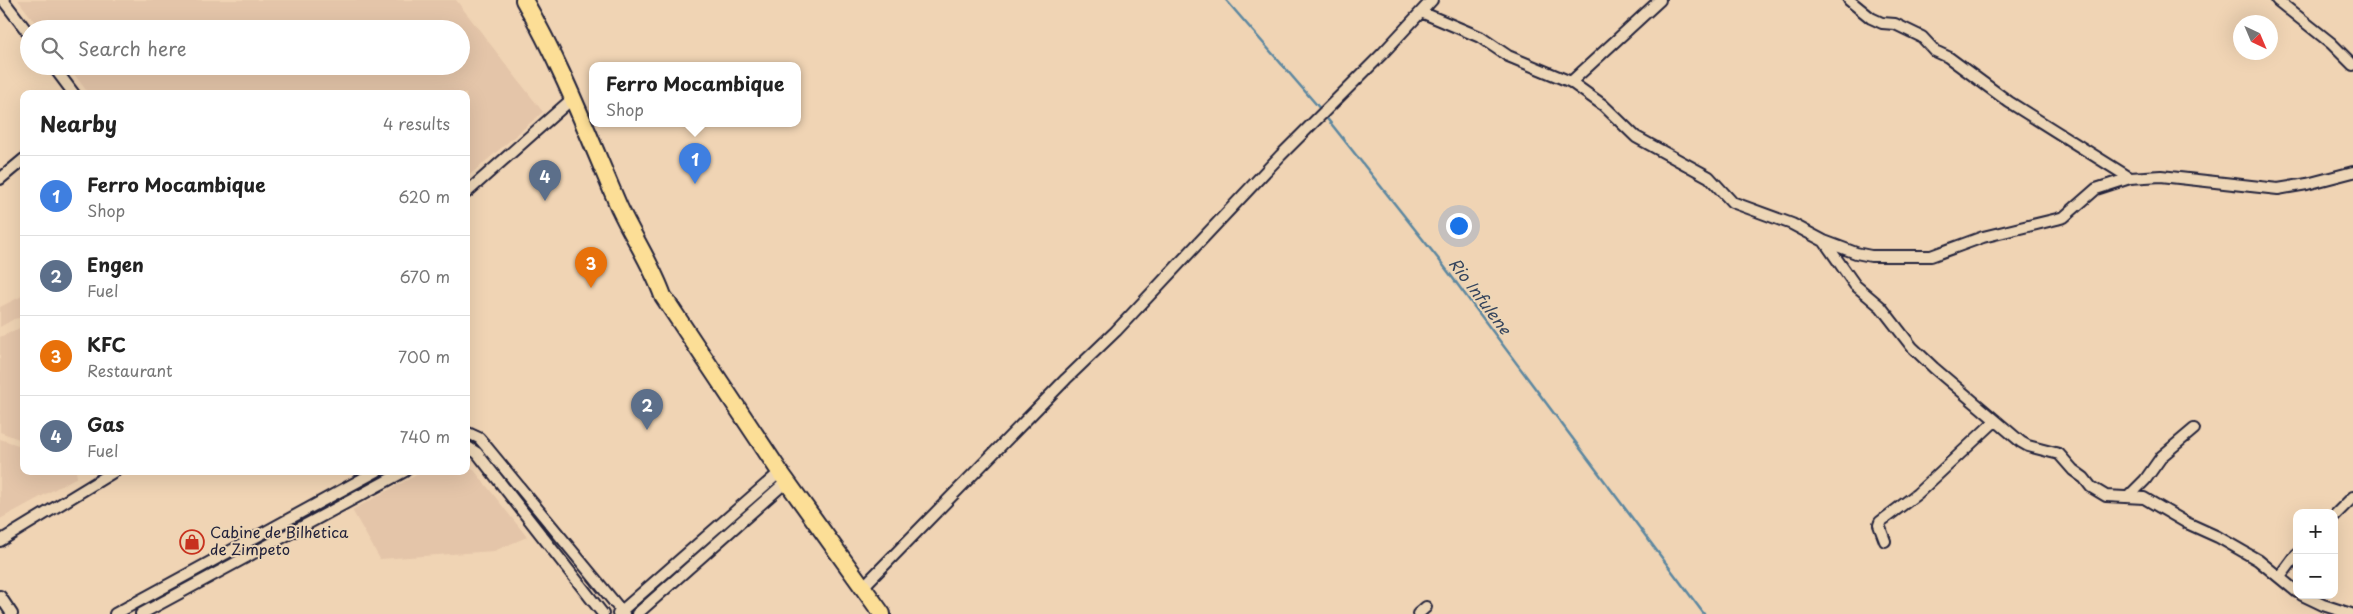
<!DOCTYPE html>
<meta charset="utf-8">
<style>
body{margin:0;font-family:"Playpen Sans",sans-serif;background:#f6f6f6;color:#222}
.controls{position:absolute;right:15px;bottom:15px;display:grid;overflow:hidden;border-radius:10px;box-shadow:0 5px 20px #0002}
.controls button{width:45px;height:45px;display:grid;place-items:center;padding:0;border:0;border-bottom:1px solid #e0e0e0;background:#fff;color:#222;font:25px sans-serif}
.compass{position:absolute;left:2233px;top:15px;width:45px;height:45px;border-radius:50%;background:#fff;box-shadow:0 5px 20px #0002;rotate:136deg}
.you{position:absolute;left:1458px;top:225px;width:18px;height:18px;margin:-12px;border:4px solid #fff;border-radius:50%;background:#1a73e8;box-shadow:0 0 0 8px #1a73e833}
.badge{display:grid;place-items:center;width:32px;height:32px;border-radius:50%;background:#1a73e8;color:#fff;font-size:16px;font-weight:700}
.pin{position:absolute;translate:-50% -41px;filter:drop-shadow(0 1px 2px #0008)}
.pin::after{content:'';position:absolute;top:26px;width:18px;height:15px;background:inherit;clip-path:polygon(0 0,100% 0,50% 100%)}
.popup{position:absolute;left:589px;top:62px;width:212px;height:65px;box-sizing:border-box;display:grid;place-content:center;border-radius:10px;background:#fff;filter:drop-shadow(0 1px 4px #0005);font-size:16px;white-space:nowrap;color:#767676}
.popup b{font-size:19px;color:#222}
.popup::after{content:'';position:absolute;left:50%;top:100%;margin-left:-10px;border:10px solid transparent;border-top-color:#fff}
.list{margin:0;padding:0;list-style:none}
h2{display:flex;justify-content:space-between;align-items:center;height:65px;margin:0;padding:0 20px;font-size:21px}
h2 small{font-size:16px;font-weight:400;color:#767676}
.list li{display:grid;grid-template-columns:32px 1fr auto;gap:15px;align-items:center;box-sizing:border-box;height:80px;padding:0 20px;border-top:1px solid #e0e0e0}
.list b{display:block;font-size:19px;white-space:nowrap}
.list p{margin:0;font-size:16px;white-space:nowrap;color:#767676}
.list em{font-size:16px;font-style:normal;color:#767676}
.icon{flex:none;width:28px;height:28px;fill:none;stroke:currentColor;stroke-width:2;stroke-linecap:round;stroke-linejoin:round}
.map{position:relative;flex:none;width:2353px;height:614px;overflow:hidden}
.search{position:absolute;background:#fff;box-shadow:0 5px 20px #0002;left:20px;top:20px;width:450px;height:55px;display:flex;align-items:center;gap:12px;box-sizing:border-box;padding:0 18px;border-radius:28px;color:#767676;font-size:19px}
.panel{position:absolute;background:#fff;box-shadow:0 5px 20px #0002;left:20px;top:90px;width:450px;height:385px;border-radius:10px}
.map>svg:first-child{display:block}
.built{fill:#e4c5a9}
.lines{fill:none;stroke-linecap:round;stroke-linejoin:round}
.stream{stroke:#5c87a0;stroke-width:2.5}
.minor-casing{stroke:#22223b;stroke-width:14}
.trunk-casing{stroke:#22223b;stroke-width:20}
.minor{stroke:#edd6b6;stroke-width:10}
.trunk{stroke:#fcde96;stroke-width:16}
.labels{text-anchor:middle;stroke-width:4;stroke-linejoin:round;paint-order:stroke}
.poi-label{font-size:15px;fill:#22223b;stroke:#edd6b6;text-anchor:start}
.water-label{font-size:16px;font-style:italic;fill:#35445d;stroke:#edd6b6}
</style>
<div class="map">
<svg width="2353" height="614" viewBox="0 0 2353 614">
<rect width="100%" height="100%" fill="#f0d4b4"/>
<filter id="ink" filterUnits="userSpaceOnUse"><feTurbulence type="fractalNoise" baseFrequency=".02" numOctaves="2"/><feDisplacementMap in="SourceGraphic" scale="10" xChannelSelector="R" yChannelSelector="G"/><feConvolveMatrix kernelMatrix="1 2 1 2 8 2 1 2 1" color-interpolation-filters="sRGB"/></filter>
<g filter="url(#ink)">
<path class="built" d="M18 0H456L543 112 466 178V94H89L68 66H461V29H40Z
M24 295V317L14 319 0 327V307Z
M24 326V441L0 432V337Z
M0 439 24 447V471H76L77 477 0 519Z
M466 460 527 537 494 551 380 559 352 510 424 471H466Z"/>
<g class="lines">
<path class="stream" d="M1226 0 1322 111
M1325 116 1440 261 1704 614"/>
<g class="minor-casing">
<path id="minor" d="M3 0 29 34
M1849 0 1871 18 1882 23 1895 24 1922 37 1935 51 1948 57 2009 102 2130 178
M2277 0 2331 43 2353 65
M1421 12 1480 37 1508 56 1571 82 1603 105 1636 137 1709 177 1732 202 1792 224 1824 241 1856 253 1871 256H1931L1983 237 2057 219 2064 217 2096 189 2130 178 2161 176 2278 189 2307 184 2353 172
M53 66 74 94
M1571 82 1660 0
M0 179 24 159
M466 193 573 98
M1824 241 1855 285 1881 307 1912 347 1934 368 2021 442 2028 446 2059 454 2073 470 2084 478 2091 487 2106 496 2144 498 2187 523 2218 537 2258 560 2297 592
M466 432 479 438 485 445 624 614
M466 446 477 453 603 614
M2128 497 2145 480 2162 456 2194 429
M2334 516 2353 497
M0 541 115 471
M1885 541 1879 525 1880 522 1917 494 1995 421
M2280 577 2297 554
M862 588 1066 379 1116 331 1281 155 1382 54 1432 0
M2302 595 2323 605 2351 614
M0 596 12 614
M115 614 377 471
M141 614 405 471
M618 614 780 472
M637 614 787 481
M1418 614 1426 607"/>
</g>
<g class="trunk-casing">
<path id="trunk" d="M524 0C562 66 589 137 619 207 633 237 652 265 663 296L780 472 882 614"/>
</g>
<use href="#minor" class="minor"/>
<use href="#trunk" class="trunk"/>
</g>
</g>
<defs>
<g id="shop-ring" transform="scale(1.25)"><circle r="9.5" fill="#edd6b6" stroke="#c8321e" stroke-width="1.5"/><path d="M-5-2.5h2.3a2.7 3.5 0 0 1 5.4 0H5L5.5 6h-11ZM-1.5-2.5h3a1.5 2.3 0 0 0-3 0Z" fill="#c8321e"/></g>
</defs>
<g fill-rule="evenodd">
<use href="#shop-ring" x="192" y="542"/>
</g>
<g class="labels">
<g class="poi-label">
<text x="210" y="538">Cabine de Bilhetica<tspan x="210" dy="17">de Zimpeto</tspan></text>
</g>
<g class="water-label">
<text transform="translate(1480 296) rotate(53)" y="6">Rio Infulene</text>
</g>
</g>
</svg>
<div class="controls">
<button>+</button>
<button>−</button>
</div>
<svg class="compass" viewBox="-18 -18 36 36"><path d="M0-13l5 13h-10z" fill="#e53935"/><path d="M0 13l5-13h-10z" fill="#767676"/></svg>
<div class="you"></div>
<div class="pin badge" style="left:695px;top:184px;background:#3f7fe0">1</div>
<div class="popup"><b>Ferro Mocambique</b>Shop</div>
<div class="pin badge" style="left:647px;top:430px;background:#5c6f8a">2</div>
<div class="pin badge" style="left:591px;top:288px;background:#e8710a">3</div>
<div class="pin badge" style="left:545px;top:201px;background:#5c6f8a">4</div>
<div class="search"><svg class="icon" aria-label="search" viewBox="0 0 24 24"><circle cx="10" cy="10" r="6"/><path d="M15 15l6 6"/></svg>Search here</div>
<section class="panel">
<h2>Nearby<small>4 results</small></h2>
<ul class="list">
<li><span class="badge" style="background:#3f7fe0">1</span><div><b>Ferro Mocambique</b><p>Shop</p></div><em>620 m</em></li>
<li><span class="badge" style="background:#5c6f8a">2</span><div><b>Engen</b><p>Fuel</p></div><em>670 m</em></li>
<li><span class="badge" style="background:#e8710a">3</span><div><b>KFC</b><p>Restaurant</p></div><em>700 m</em></li>
<li><span class="badge" style="background:#5c6f8a">4</span><div><b>Gas</b><p>Fuel</p></div><em>740 m</em></li>
</ul>
</section>
</div>
